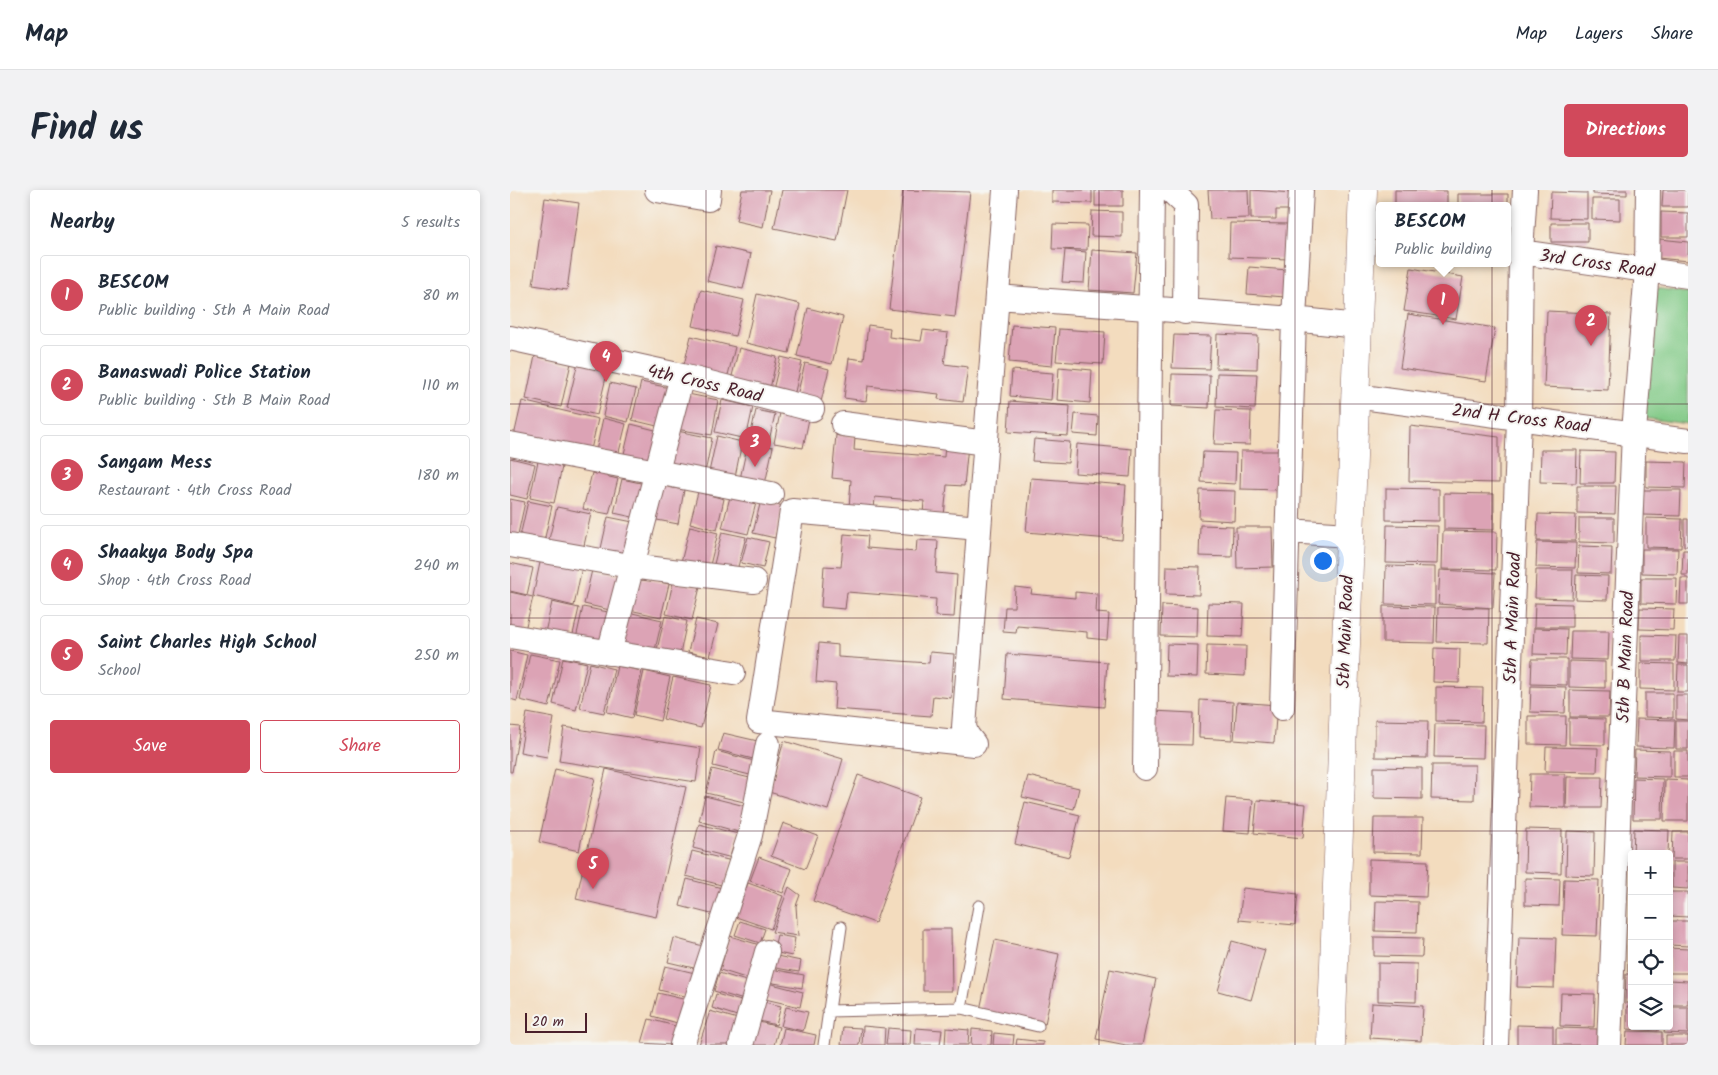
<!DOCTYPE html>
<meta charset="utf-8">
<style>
body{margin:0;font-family:Kalam,sans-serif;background:#f2f2f3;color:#1f2937}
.controls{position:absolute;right:15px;bottom:15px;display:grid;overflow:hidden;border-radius:5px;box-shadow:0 2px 8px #0003}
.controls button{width:45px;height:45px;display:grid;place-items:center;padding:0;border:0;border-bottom:1px solid #e0e1e3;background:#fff;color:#1f2937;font:25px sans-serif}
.scale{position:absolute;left:15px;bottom:12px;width:62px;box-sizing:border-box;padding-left:5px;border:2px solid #4a1f2b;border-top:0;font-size:14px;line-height:18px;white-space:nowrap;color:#4a1f2b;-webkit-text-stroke:4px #f6f6f2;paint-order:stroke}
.you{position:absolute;left:812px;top:370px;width:18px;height:18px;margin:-12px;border:4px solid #fff;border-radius:50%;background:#1a73e8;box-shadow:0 0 0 8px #1a73e833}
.badge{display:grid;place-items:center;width:32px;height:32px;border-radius:50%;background:#d1495b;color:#fff;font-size:16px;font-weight:700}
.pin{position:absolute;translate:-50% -41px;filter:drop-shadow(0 1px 2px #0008)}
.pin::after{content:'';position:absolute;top:26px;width:18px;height:15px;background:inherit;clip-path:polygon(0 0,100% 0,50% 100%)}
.popup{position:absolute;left:866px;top:12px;width:135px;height:65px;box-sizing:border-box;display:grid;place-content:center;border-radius:5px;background:#fff;filter:drop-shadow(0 1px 4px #0005);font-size:16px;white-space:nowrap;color:#747a83}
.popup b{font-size:19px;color:#1f2937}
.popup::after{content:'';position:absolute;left:50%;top:100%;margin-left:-10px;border:10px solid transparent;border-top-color:#fff}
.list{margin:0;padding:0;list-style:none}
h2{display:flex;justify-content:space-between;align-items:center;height:65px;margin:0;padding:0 20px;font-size:21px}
h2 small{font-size:16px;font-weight:400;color:#747a83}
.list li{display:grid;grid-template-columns:32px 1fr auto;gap:15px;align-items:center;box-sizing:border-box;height:80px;margin:0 10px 10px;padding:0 10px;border:1px solid #e0e1e3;border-radius:5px}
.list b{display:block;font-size:19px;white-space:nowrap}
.list p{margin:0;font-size:16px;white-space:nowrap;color:#747a83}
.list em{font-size:16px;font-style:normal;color:#747a83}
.actions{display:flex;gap:10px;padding:15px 20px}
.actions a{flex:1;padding:11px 0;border:1px solid #d1495b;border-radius:5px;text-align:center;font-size:18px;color:#d1495b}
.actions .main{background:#d1495b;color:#fff}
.icon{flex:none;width:28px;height:28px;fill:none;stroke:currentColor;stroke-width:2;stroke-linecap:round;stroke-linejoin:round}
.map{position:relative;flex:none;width:1178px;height:855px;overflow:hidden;border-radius:5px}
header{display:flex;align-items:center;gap:30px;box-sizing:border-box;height:70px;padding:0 25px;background:#fff;border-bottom:1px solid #e0e1e3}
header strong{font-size:24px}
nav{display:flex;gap:28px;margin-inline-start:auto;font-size:18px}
.intro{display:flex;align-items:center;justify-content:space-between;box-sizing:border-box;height:120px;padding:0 30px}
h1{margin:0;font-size:35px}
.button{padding:12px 22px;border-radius:5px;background:#d1495b;color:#fff;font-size:18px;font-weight:700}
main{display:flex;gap:30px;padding:0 30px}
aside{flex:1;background:#fff;border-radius:5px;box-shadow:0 2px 8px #0003}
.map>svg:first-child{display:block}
.green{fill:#80c985;stroke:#657458}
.building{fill:#dca3b5}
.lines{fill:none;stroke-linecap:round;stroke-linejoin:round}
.lane-casing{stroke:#85615e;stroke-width:13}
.street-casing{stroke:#85615e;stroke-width:26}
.secondary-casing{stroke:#85615e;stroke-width:29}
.lane{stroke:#fff;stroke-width:11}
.street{stroke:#fff;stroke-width:24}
.secondary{stroke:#fff;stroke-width:28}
.grid{fill:none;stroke:#4a1f2b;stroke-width:1;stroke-opacity:0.55}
.labels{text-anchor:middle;stroke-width:4;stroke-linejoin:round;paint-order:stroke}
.street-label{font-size:18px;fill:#4a1f2b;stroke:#f6f6f2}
</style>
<header>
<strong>Map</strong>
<nav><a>Map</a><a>Layers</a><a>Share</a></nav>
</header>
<div class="intro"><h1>Find us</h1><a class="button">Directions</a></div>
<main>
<aside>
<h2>Nearby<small>5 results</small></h2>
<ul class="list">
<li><span class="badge">1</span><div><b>BESCOM</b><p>Public building · 5th A Main Road</p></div><em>80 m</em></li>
<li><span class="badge">2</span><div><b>Banaswadi Police Station</b><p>Public building · 5th B Main Road</p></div><em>110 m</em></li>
<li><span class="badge">3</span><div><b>Sangam Mess</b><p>Restaurant · 4th Cross Road</p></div><em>180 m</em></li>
<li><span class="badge">4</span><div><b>Shaakya Body Spa</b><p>Shop · 4th Cross Road</p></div><em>240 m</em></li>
<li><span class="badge">5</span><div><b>Saint Charles High School</b><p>School</p></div><em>250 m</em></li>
</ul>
<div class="actions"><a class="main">Save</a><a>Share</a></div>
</aside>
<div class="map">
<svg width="1178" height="855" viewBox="0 0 1178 855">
<rect width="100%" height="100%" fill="#f6f6f2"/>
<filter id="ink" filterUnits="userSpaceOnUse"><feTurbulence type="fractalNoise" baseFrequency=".02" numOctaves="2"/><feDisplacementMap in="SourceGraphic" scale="10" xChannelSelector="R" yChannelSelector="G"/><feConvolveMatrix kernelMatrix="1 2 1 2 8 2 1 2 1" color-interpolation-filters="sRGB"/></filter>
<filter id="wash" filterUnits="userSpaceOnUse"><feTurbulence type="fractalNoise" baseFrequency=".0096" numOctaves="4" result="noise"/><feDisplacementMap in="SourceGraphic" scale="20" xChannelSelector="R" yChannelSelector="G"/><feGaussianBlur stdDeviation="1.12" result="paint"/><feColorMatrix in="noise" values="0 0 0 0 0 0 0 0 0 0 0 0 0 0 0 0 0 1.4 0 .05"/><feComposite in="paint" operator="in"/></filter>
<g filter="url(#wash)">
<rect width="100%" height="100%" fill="#f3dcbe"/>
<path class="green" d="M1139 97 1178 103V234L1132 228Z"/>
<g id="blocks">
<path class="building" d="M232 0H260L253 37 226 31Z
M272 0H337L327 51 264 38Z
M393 0 460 2 445 127 379 119Z
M542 0H582V13L542 12Z
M585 0H613V16H585Z
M698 0H738L739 28 700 29Z
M741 0 782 3V20H766V29H741Z
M885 0 937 1V16H885Z
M1083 0H1117V5L1083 4Z
M1153 0H1178V17H1152Z
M1041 2 1077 3V29L1040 28Z
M948 4H998V16H948Z
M35 8 69 13 57 100 23 95Z
M1082 9H1110V30L1082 29Z
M582 21 612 22V47L581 46Z
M1151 22 1178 23V47H1151Z
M720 33 780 34 779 69 719 67Z
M1041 33H1078V52H1041Z
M543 34 578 35 577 60 542 59Z
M1150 49 1178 52V71L1148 68Z
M206 56 241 64 233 99 197 91Z
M555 60 576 62 574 93 552 92Z
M582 60 627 63 623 103 579 100Z
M739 77 778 80 775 107 737 104Z
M901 78 953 87 946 129 894 121Z
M191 100 234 110 225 146 183 136Z
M247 104 290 114 279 163 236 153Z
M298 118 333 127 322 174 287 166Z
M1037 121 1101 124 1098 200 1034 197Z
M898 124 985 138 976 191 890 178Z
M358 135 380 138 379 147 411 151 413 140 438 143 434 174 458 177 453 212 428 209 429 204 358 196 356 211 334 208 339 168 354 170Z
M502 135 545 138 542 176 499 172Z
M549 139 595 142 593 174 546 171Z
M707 144 748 146 747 179 706 178Z
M664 145 701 146 699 179 662 178Z
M181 146 225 157 216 193 172 183Z
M229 158 267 167 259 203 220 194Z
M25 166 61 173 51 217 16 209Z
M271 167 292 172 283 210 262 204Z
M68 172 98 179 87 225 57 218Z
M295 173 319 179 310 216 286 210Z
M549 177 582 180 580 213 547 210Z
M502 180 543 183 541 210 500 206Z
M707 183 747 184 745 219 706 217Z
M662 184 700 185 699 218 661 216Z
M131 192 160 198 151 237 122 230Z
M100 193 126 199 118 232 93 226Z
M173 203 208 210 202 245 166 239Z
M212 210 243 217 236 249 205 242Z
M12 211 88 229 80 264 4 246Z
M500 211 560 216 558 246 498 242Z
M246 220 265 224 259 251 240 247Z
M706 220 741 221 740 255 704 254Z
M270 223 299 229 293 258 264 253Z
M565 224 588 226 587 246 563 244Z
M93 228 116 234 108 266 86 261Z
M121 234 149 241 142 274 113 268Z
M900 236 989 247V293L899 291Z
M167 241 202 248 195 283 159 276Z
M326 245 345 247 344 260 434 267 435 254 458 255 454 296 437 295 434 326 413 324 414 311 365 307 364 320 339 318 341 290 322 288Z
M207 246 232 252 225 287 199 282Z
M524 249 560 252 558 273 522 271Z
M238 252 263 257 255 294 230 289Z
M567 254 622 259 620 287 565 283Z
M1031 260H1067L1066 293 1030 292Z
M731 261H774L773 300 730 299Z
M1071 261 1105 262 1104 293H1070Z
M693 262 726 263 725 294 691 292Z
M0 268 25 274 17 309 0 305Z
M28 271 52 277 44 313 20 308Z
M1136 271 1176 272 1175 298 1136 297Z
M82 283 108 289 99 324 73 319Z
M521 288 616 295 612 350 516 342Z
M112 289 135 294 127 328 104 323Z
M148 295 174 300 168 334 142 329Z
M1067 296H1106L1105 324 1067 323Z
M876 298 929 299V331L876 330Z
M690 300 725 301 724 331 689 329Z
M1133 300H1171L1170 326 1133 325Z
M188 302 214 309 207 340 180 333Z
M221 303 247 309 238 344 212 338Z
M934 303 984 304V340L934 339Z
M0 309 15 312 7 349 0 348Z
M251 310 273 316 265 348 243 343Z
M18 311 42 316 33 356 9 351Z
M47 317 81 324 73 360 38 353Z
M1028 324 1066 325 1065 351H1027Z
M98 327 128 333 119 370 90 363Z
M1069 328H1104V353L1069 352Z
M1136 328 1172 329 1171 358 1136 357Z
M1174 329H1178V356H1174Z
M690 335 723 336 722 367 689 366Z
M877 335 928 336 927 374 876 373Z
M180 336 208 343 199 379 171 372Z
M726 337H762L763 377 727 378Z
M933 341 987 342 986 380 932 379Z
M212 342 236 347 226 384 203 378Z
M334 344 358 346 357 358 406 362 407 350 428 351 426 383 447 385 444 427 425 426 426 409 337 402 335 419 311 417 314 376 331 377Z
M238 347 259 352 253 378 231 373Z
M1027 352 1066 353 1065 378 1026 377Z
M1069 356 1102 357 1101 384 1068 383Z
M1132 359H1168L1167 384 1132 383Z
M1173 360H1178V385H1172Z
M31 368 72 377 64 416 23 406Z
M0 373 23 378 17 405 0 401Z
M657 376 690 377 689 405 656 404Z
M876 376 925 377V415L875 414Z
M82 380 112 386 104 421 74 414Z
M930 380 985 383 983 418 928 414Z
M1026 380H1063L1062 409 1025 408Z
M1066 385 1098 386 1097 410 1065 409Z
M123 386 159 394 151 427 115 419Z
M1131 388H1167L1166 414 1131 413Z
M1171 388H1178V414H1170Z
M163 392 190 397 182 430 156 424Z
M505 397 522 399 521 404 565 408V402L587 404 586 423 599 424 597 450 577 448V442L507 436 506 443 493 442 495 417H504Z
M0 402 23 407 14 444 0 441Z
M42 412 69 418 61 453 34 447Z
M698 413 734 414 732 447 697 446Z
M1025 413 1062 414V437H1024Z
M652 415 688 417 687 447 651 446Z
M873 416 925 417 924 453 873 452Z
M73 417 103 423 95 459 65 453Z
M928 417 979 418 978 453 927 452Z
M1130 418 1164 419 1163 440 1129 439Z
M114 421 152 430 144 464 107 455Z
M155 426 177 431 169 469 146 464Z
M186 429 208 434 200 467 178 462Z
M1024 438 1057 439 1056 465 1023 464Z
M1061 441H1099L1098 470 1060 469Z
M1131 445 1166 446 1165 471H1131Z
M1169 446H1178V474L1168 473Z
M309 453 328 455V467L419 473 420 462 444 464 441 508 423 506 421 526 324 519 326 494 306 492Z
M657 454 688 455 687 487 656 486Z
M697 455 736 456 735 486 696 484Z
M924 458 950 459 949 493 923 492Z
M0 461 17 465 7 511 0 509Z
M20 464 50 470 39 517 10 510Z
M497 464 597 472 594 517 494 509Z
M53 468 77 473 66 520 43 514Z
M1022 469H1057V495L1021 494Z
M1059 471 1095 472V498L1059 497Z
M80 473 104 479 94 523 70 518Z
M1130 473 1164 474V500L1130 499Z
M1168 475H1178V502H1167Z
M107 476 132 481 122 528 97 522Z
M134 481 160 487 150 531 124 525Z
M163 487 201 495 191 538 153 529Z
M1021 496 1056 497 1055 523 1020 522Z
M926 497 973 498 972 532 926 531Z
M1060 500 1100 501 1099 527H1060Z
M1135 503H1163V528L1135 527Z
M1166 505H1178V530L1166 529Z
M690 510 723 512 722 550 689 548Z
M727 512 767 515 764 553 724 550Z
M643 521 683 523 682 555 641 554Z
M17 523 44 528 37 567 10 562Z
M1018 526H1056L1055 555 1018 554Z
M1059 528 1095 529V555L1059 554Z
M1127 529 1165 530 1164 558 1126 557Z
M865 530 918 531 917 568 865 567Z
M1166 531H1178V559H1166Z
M925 534 974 535 973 568 924 567Z
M0 536 10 537 2 582H0Z
M54 537 191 558 186 592 49 571Z
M213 543 252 552 247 570 208 560Z
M274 551 333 569 318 620 259 602Z
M1036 557 1088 558 1087 582 1035 581Z
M1125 560 1160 561V587L1124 586Z
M206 561 248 572 244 586 203 576Z
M1164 561H1178V587H1164Z
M922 575H965L964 610 921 609Z
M864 577 912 578V609L864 608Z
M45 579 85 588 69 661 29 652Z
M96 579 176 597 146 727 66 709Z
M202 579 244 589 238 613 196 603Z
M1020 584H1055V618L1019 617Z
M348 585 410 607 365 733 303 711Z
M518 586 569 598 564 619 512 607Z
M1057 587H1092L1091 618H1056Z
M1124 588 1153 589 1152 629H1123Z
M1155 589 1178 590V631H1154Z
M195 606 235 616 229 642 189 631Z
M716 608 743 610 740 643 713 641Z
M747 610 796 614 793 648 744 643Z
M515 612 570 625 559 667 505 654Z
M864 628H913L912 663 863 662Z
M273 633 308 646 295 679 261 666Z
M189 634 228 644 222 668 183 658Z
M1016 639 1052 640 1051 683 1015 682Z
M1124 639 1159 640 1158 664H1123Z
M1057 641 1085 642 1084 686 1056 685Z
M1163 642H1178V669H1162Z
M182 661 222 671 215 696 176 686Z
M249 667 282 679 273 703 240 691Z
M859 669 918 671 916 707 859 705Z
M1162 672H1178V699L1162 698Z
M1015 688 1050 689 1049 716 1015 715Z
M177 689 216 699 209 726 170 716Z
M1054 689 1089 690 1087 746 1052 745Z
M238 693 273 706 261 739 226 727Z
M279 697 290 705 286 716 288 746 262 742Z
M733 698 788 704 785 735 729 730Z
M1159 702H1178V727L1159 726Z
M866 711 908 712 907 742 865 741Z
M230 731 255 739 250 753 225 745Z
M1159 731H1178V756L1159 755Z
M413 739H441L442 801H413Z
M267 745 285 748 282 766 263 762Z
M220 746 253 756 242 790 210 780Z
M864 747 913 748 912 767 864 766Z
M1009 747 1046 748 1044 798 1007 797Z
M164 748 193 756 188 779 158 772Z
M485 750 549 764 535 834 470 820Z
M722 751 755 760 741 810 708 801Z
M1118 755 1122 756V782H1118Z
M1159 758 1178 759V783H1159Z
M262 765 291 771 289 782 260 777Z
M868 773 907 774 906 812 868 811Z
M155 776 185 783 179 807 149 800Z
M261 779 294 785 292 798 258 792Z
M600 779 646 789 632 855H616L586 849Z
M209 783 243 793 237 811 204 801Z
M1116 784H1122V813H1115Z
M1159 790 1178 791V815H1159Z
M258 793 293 802 290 817 255 809Z
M148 803 177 810 171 834 142 826Z
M1051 803 1085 804 1084 837 1050 836Z
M206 804 231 811 227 826 202 818Z
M250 811 271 816 266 835 245 830Z
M862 813 913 816 911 851 860 848Z
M1117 816H1122V836H1148V841L1117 839Z
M276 817 298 822 293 841 271 836Z
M1159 817H1178V844L1154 843 1155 836H1159Z
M200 821 231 830 224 855H189Z
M139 829 169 837 164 855 132 853Z
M245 831 269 837 264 855H240Z
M1007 835 1043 836V855H1007Z
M353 836 375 838 374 855H352Z
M333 837 351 838 349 855H331Z
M274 838 306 845 304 855H270Z
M378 838 401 840 400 855H376Z
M406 838 432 840 430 855H405Z
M436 838 459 840 458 855H435Z
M1046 838 1087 839V855H1046Z
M462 839 482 841 481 855H461Z
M1117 841 1152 842V855H1116Z
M484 843 504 845 503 855H483Z
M1156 846H1178V855H1156Z
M507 849 533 852V855H506Z"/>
</g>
</g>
<g filter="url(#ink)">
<use href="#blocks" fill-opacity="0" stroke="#85615e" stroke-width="1"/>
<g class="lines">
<g class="lane-casing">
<path id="lane" d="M451 818 528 836
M318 821 451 818 469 716
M314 855 331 737"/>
</g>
<g class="street-casing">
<path id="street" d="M147 0 198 9 199 0
M660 0 676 15 675 122
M997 60 1178 86
M487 107 784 129 847 136
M0 148 172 186 302 219
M845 206 1178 251
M333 234 476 253
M0 254 261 304
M778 341 839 345
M0 355 120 376 244 391
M0 446 223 483
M99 463 172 186
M772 518 784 129 791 0
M464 554 249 531 282 321 469 338
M464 554 457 545 454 537 495 0
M635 578 642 0
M172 855 240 645 258 554
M231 855 257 762
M986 855 1009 229 1011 62 1015 0
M1099 855 1124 242 1137 80 1138 0"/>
</g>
<g class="secondary-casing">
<path id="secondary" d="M821 855 853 0"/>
</g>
<use href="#lane" class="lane"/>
<use href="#street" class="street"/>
<use href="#secondary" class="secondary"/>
</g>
</g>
<path class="grid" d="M196 0V855M393 0V855M589 0V855M785 0V855M982 0V855M0 214H1178M0 428H1178M0 641H1178"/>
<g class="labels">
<g class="street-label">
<text transform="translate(1087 73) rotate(8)" y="6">3rd Cross Road</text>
<text transform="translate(195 193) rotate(13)" y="6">4th Cross Road</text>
<text transform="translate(1011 228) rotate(7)" y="6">2nd H Cross Road</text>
<text transform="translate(1002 428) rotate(-88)" y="6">5th A Main Road</text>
<text transform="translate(835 442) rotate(-88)" y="6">5th Main Road</text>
<text transform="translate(1115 467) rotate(-88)" y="6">5th B Main Road</text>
</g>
</g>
</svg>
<div class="controls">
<button>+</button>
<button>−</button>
<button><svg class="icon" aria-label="locate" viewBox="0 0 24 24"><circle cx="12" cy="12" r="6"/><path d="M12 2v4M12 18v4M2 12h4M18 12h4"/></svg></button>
<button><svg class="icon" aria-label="layers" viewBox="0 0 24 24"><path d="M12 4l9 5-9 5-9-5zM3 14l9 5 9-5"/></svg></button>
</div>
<div class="scale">20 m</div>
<div class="you"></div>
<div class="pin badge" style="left:933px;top:135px">1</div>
<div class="popup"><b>BESCOM</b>Public building</div>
<div class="pin badge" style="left:1081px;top:156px">2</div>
<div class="pin badge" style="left:245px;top:277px">3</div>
<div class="pin badge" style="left:96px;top:192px">4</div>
<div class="pin badge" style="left:83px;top:699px">5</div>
</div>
</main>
